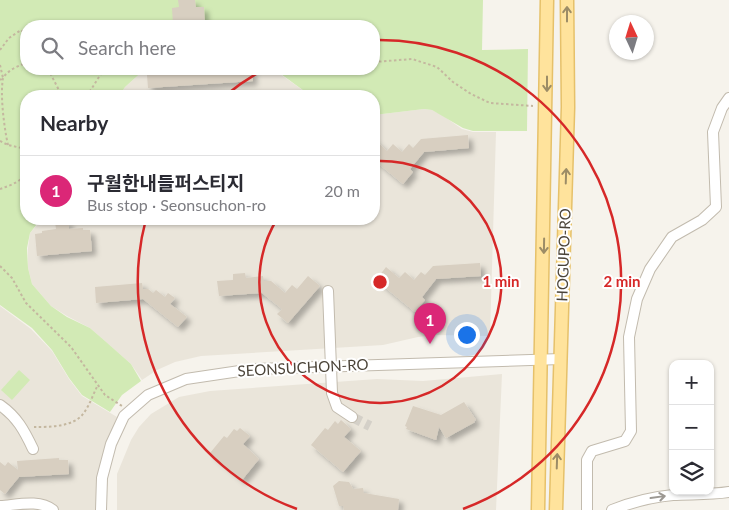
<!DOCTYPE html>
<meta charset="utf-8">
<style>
body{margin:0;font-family:Lato,"Noto Sans KR",sans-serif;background:#f2f2f3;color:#2b2b33}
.controls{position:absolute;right:15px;bottom:15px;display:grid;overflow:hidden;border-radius:10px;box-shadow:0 1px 4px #0004}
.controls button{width:45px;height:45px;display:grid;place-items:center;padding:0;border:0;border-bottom:1px solid #e1e1e2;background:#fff;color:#2b2b33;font:25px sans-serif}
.compass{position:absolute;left:609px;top:15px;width:45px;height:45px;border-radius:50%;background:#fff;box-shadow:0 1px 4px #0004;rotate:356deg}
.you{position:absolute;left:466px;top:334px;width:18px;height:18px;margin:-12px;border:4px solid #fff;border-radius:50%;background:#1a73e8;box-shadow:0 0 0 8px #1a73e833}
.badge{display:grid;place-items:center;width:32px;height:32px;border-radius:50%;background:#db2777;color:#fff;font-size:16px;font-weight:700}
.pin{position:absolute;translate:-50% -41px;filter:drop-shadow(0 1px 2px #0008)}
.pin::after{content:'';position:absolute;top:26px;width:18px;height:15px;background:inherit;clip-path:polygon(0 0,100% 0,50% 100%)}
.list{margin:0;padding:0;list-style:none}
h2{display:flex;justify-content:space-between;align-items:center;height:65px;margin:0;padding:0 20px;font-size:21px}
h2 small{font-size:16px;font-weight:400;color:#7c7c81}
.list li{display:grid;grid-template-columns:32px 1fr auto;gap:15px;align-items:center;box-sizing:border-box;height:70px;padding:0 20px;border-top:1px solid #e1e1e2}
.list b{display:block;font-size:19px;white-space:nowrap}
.list p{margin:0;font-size:16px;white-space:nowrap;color:#7c7c81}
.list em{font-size:16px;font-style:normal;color:#7c7c81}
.icon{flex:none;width:28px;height:28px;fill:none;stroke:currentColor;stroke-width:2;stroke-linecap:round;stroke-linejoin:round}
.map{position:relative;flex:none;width:729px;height:510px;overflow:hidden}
.search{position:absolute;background:#fff;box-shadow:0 1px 4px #0004;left:20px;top:20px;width:360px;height:55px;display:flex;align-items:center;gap:12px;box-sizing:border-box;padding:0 18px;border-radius:20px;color:#7c7c81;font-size:19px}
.panel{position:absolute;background:#fff;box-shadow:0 1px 4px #0004;left:20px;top:90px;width:360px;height:135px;border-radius:20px}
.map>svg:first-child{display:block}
.residential{fill:#eae5da}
.green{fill:#d2eab5}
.building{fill:#d8cfc1;filter:url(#shadow)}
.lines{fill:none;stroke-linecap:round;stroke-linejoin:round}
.minor-tunnel{stroke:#d4d0c8;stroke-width:10;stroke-dasharray:10 5;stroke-linecap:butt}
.minor-casing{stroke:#c2bbae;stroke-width:12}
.major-casing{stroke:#e6c16a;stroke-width:15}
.path{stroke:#c4b79f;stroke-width:2;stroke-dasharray:2.5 2.5;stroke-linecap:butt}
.minor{stroke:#fff;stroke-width:10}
.major{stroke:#ffe39c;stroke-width:12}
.oneway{stroke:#9c8c66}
.oneway2{stroke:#9c9892}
.ring{fill:none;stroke:#d62828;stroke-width:2.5}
.labels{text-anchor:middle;stroke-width:4;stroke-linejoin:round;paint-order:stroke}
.street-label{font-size:15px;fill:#4b4439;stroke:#fff}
.centre{fill:#d62828;stroke:#fff;stroke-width:2.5}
.ring-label{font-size:15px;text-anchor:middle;font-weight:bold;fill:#d62828;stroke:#fff;stroke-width:4;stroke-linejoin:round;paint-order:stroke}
</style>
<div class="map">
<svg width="729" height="510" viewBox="0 0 729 510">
<defs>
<filter id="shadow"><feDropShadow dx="4.5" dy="4.5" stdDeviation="2.5" flood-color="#0004"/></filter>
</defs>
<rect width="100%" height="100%" fill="#f6f3ec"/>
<path class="residential" d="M145 69H273L311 96H119L125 87Z
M424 109 432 110 442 115 462 129 473 132H496L490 336 436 335 418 337 383 345 201 356 175 362 157 370 142 380 131 364 90 328 67 316 51 306 32 284 28 268V248L30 233 42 219H374V115Z
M0 306 31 329 52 351 69 379 82 396 117 417 108 442 98 510H0Z
M502 374 496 510H117V474L131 440 139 427 151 414 179 397 210 391 377 379 423 381Z"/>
<path class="green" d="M0 0H483L482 50 528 49 527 131H473L463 128 432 110 424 109 374 115V96H311L274 69H374V26H26V69H145L125 87 119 96H26V219H41L30 233 27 248 28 268 32 284 51 306 67 317 90 328 105 341 131 364 141 381 122 395 110 412 82 395 69 378 52 350 32 328 0 305Z
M19 370 30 380 12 400 1 390Z"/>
<path class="building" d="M178 0H195L196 7H204L205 22 173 24 172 8 179 7Z
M165 69H252L253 81 148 88 147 75 150 74V72L165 71Z
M468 135 469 148 424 152 410 169 413 172 403 184 374 160V139L387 151 393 144 402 152 409 144 413 148 421 139Z
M69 221V229L83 228V230H90L92 251 37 256 35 234 42 233V231L56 229 55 222Z
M480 263 481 276 436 279 422 297 425 300 415 312 376 280 386 267 399 278 405 272 414 280 421 272 425 275 433 266Z
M245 273 246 278 263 276 264 281H271L285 293 292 285 297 289 308 276 320 286 288 323 277 314 282 309 262 293 219 296 217 281 233 280V274Z
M142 283 143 289H148L153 293 156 290 165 297 168 293 175 298 170 304 187 317 178 327 143 299 96 303 95 287Z
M464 402 476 420 474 421 475 422 446 438 439 427 436 440 406 429 407 427 405 426 413 406 441 415Z
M341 420 351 429 344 437 361 451 343 472 311 445 325 428 328 430 335 421 338 424Z
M240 428 250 436 243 444 259 459 242 480 210 453 224 436 227 438 234 429 237 431Z
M59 458V460H68L69 474 19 477 5 494 0 490V462L5 466 8 462 18 470 17 461Z
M339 481 349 482 353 489 363 488 364 493 399 499 398 510H344L343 506H339L333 486Z"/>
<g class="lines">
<path class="minor-tunnel" d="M352 417 370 426"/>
<g class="minor-casing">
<path id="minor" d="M328 291 332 393 337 407 352 417
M0 405C17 417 24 430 33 449
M0 506C17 505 39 499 53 510
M101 510 102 478 111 444 124 416 148 395 186 379 253 369 561 359
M587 510V460L592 451 625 441 631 431 629 337 637 299 650 269 672 237 702 220 716 207 713 132 722 108 729 98
M612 510C632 502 652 497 673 495 692 494 711 495 729 492"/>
</g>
<g class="major-casing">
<path id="major" d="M538 510 547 0
M556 510 568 107 567 0"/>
</g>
<path class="path" d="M0 50 9 38 21 30 26 35
M374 62 412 59 437 67 453 82 471 94 490 103 533 106
M0 65 3 78 0 80
M48 69 62 96
M87 96 104 69
M0 141 8 145 26 149
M8 145C4 127 0 95 3 78 8 70 18 66 26 63
M0 189C9 186 20 182 26 174
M0 266 12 278 26 303 71 347 105 395 122 406
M34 427C49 427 73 427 83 414 90 405 93 394 98 385"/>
<use href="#minor" class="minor"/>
<use href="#major" class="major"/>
</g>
<defs><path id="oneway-shaft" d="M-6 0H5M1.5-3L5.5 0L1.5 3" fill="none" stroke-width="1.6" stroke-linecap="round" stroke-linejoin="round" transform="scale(1.25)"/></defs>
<g class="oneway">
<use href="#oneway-shaft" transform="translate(567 14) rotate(-90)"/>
<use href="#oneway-shaft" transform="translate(547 84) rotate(90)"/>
<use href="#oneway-shaft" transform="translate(566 176) rotate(-88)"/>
<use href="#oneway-shaft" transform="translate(544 246) rotate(91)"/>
<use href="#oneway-shaft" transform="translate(557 461) rotate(-88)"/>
</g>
<use class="oneway2" href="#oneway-shaft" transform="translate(658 497) rotate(-8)"/>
<g class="ring">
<path d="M375 161A121 121 0 1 1 277 219"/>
<path d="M297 509A242 242 0 0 1 146 219M226 95A242 242 0 0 1 265 69M376 40A242 242 0 0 1 463 509"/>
</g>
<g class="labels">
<g class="street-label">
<text transform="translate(564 255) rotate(-88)" y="5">HOGUPO-RO</text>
<text transform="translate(303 368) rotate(-3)" y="5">SEONSUCHON-RO</text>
</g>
</g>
<circle cx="380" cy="282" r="8" class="centre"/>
<g class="ring-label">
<text x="501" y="287">1 min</text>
<text x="622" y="287">2 min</text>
</g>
</svg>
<div class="controls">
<button>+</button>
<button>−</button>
<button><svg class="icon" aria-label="layers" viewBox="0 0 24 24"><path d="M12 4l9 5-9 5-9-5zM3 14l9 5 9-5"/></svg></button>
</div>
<svg class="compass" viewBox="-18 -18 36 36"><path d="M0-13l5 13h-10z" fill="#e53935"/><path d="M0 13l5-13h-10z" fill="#7c7c81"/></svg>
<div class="you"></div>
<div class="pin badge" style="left:430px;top:344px">1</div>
<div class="search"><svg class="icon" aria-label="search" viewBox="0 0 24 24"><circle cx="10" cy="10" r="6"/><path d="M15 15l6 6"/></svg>Search here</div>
<section class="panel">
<h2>Nearby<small></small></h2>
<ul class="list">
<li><span class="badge">1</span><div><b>구월한내들퍼스티지</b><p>Bus stop · Seonsuchon-ro</p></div><em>20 m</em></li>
</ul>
</section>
</div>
